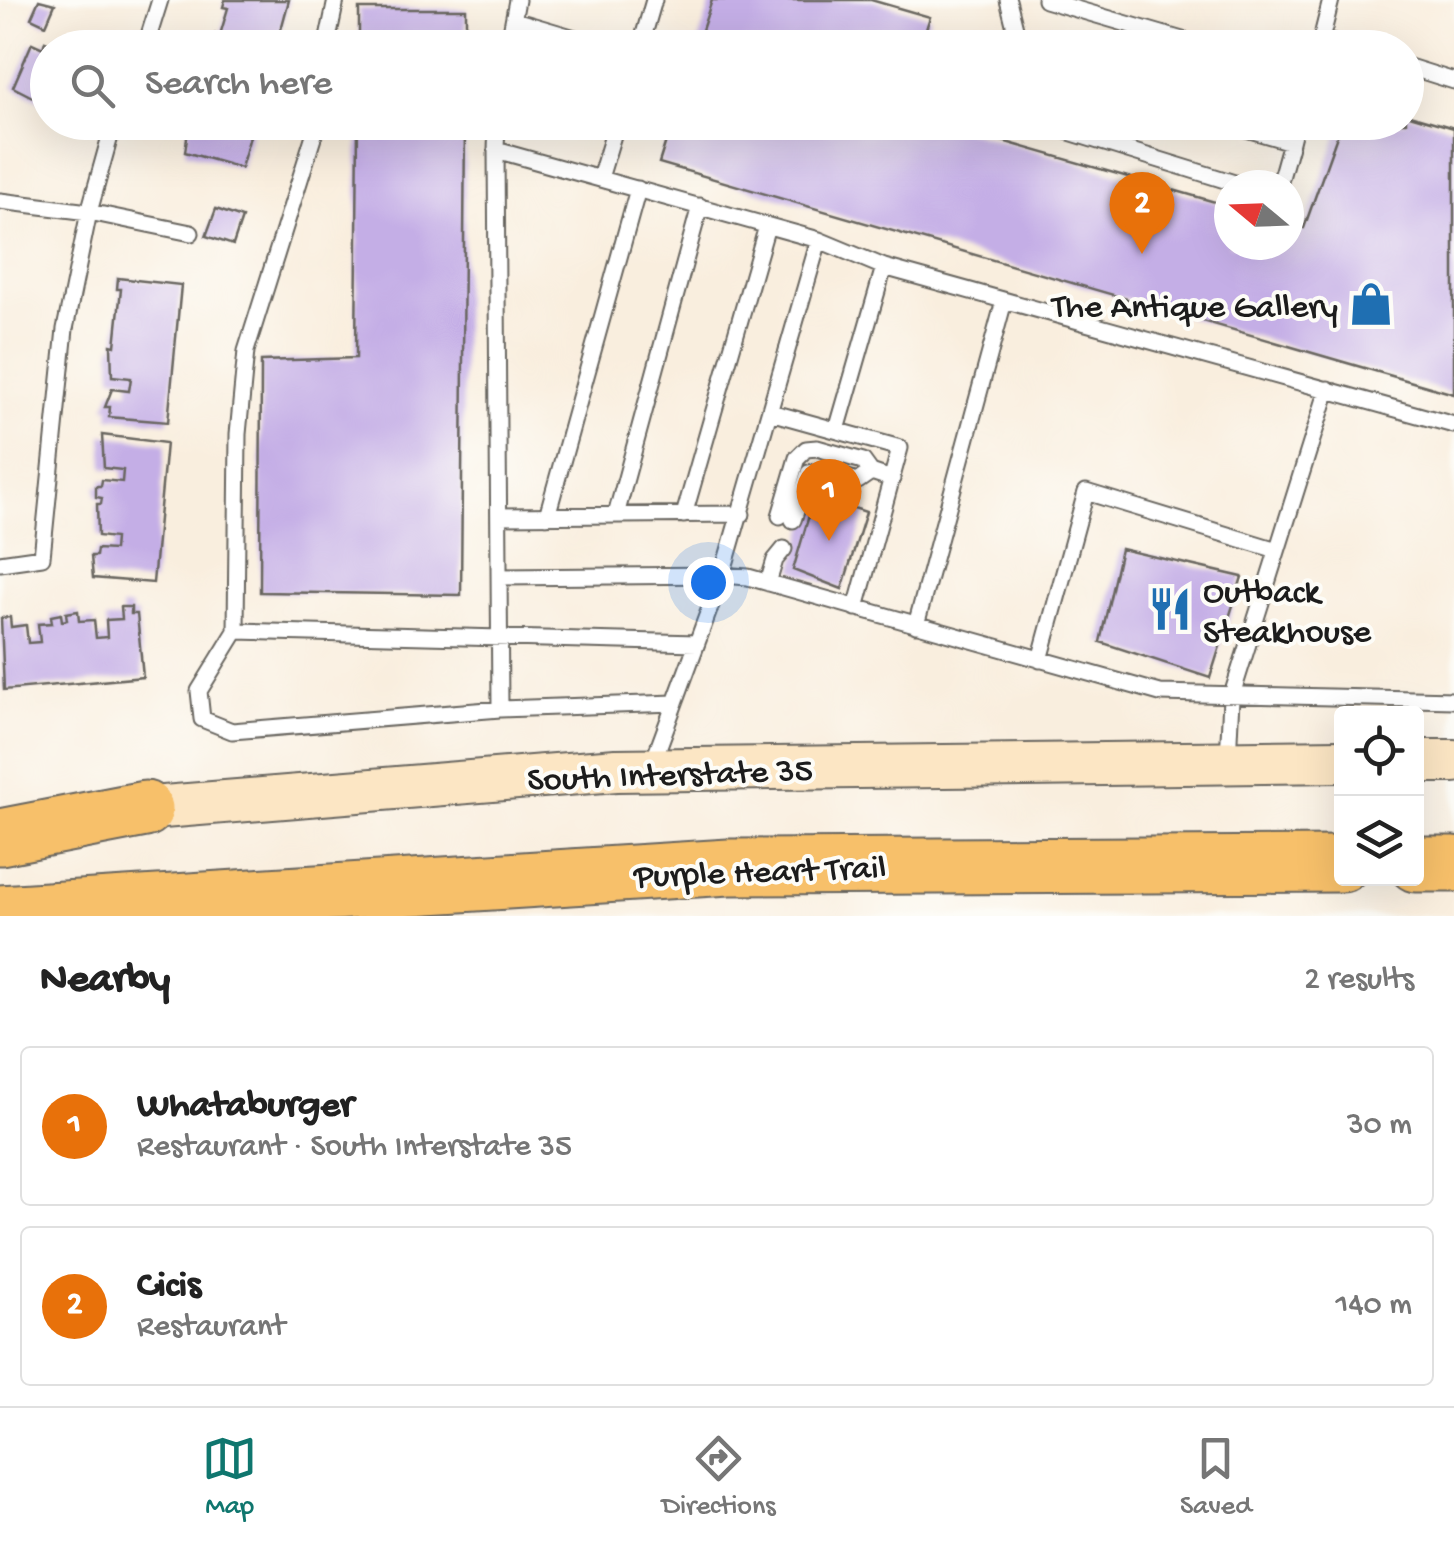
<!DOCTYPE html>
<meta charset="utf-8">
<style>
body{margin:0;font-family:"Gochi Hand",sans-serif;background:#f6f6f6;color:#222}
.controls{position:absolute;right:30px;bottom:30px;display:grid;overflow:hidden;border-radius:10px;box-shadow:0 10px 40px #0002}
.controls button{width:90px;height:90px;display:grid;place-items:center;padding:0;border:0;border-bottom:2px solid #e0e0e0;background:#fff;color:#222;font:50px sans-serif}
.compass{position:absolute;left:1214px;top:170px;width:90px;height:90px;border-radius:50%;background:#fff;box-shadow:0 10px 40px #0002;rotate:289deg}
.you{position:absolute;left:708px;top:582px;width:35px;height:35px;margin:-25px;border:8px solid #fff;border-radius:50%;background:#1a73e8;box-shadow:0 0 0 15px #1a73e833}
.badge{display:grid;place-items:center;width:65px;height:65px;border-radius:50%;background:#0f766e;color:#fff;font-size:32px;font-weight:700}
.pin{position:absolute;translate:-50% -82px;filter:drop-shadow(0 2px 5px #0008)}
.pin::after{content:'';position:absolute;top:52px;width:35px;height:30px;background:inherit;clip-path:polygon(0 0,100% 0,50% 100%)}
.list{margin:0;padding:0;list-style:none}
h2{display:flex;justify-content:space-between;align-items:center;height:130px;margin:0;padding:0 40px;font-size:42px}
h2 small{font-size:32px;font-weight:400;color:#767676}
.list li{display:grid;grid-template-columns:65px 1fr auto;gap:30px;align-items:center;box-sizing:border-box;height:160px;margin:0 20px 20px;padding:0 20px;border:2px solid #e0e0e0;border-radius:10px}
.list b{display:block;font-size:38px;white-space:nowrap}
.list p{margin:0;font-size:32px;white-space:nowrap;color:#767676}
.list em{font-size:32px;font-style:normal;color:#767676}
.icon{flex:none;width:55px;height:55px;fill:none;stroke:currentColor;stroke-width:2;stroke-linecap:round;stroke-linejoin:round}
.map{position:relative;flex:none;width:1454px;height:916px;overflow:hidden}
.search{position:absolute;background:#fff;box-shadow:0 10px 40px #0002;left:30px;right:30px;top:30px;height:110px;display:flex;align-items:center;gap:25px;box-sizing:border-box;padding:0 35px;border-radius:55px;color:#767676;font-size:38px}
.sheet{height:490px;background:#fff}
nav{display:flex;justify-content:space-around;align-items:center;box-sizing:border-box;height:140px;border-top:2px solid #e0e0e0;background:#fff;font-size:28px;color:#767676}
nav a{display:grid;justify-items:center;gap:5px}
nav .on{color:#0f766e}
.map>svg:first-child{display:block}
.building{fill:#c4aee6}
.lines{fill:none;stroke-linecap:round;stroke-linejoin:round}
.lane-casing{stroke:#696660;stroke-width:19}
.secondary-casing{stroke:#696660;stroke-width:46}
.highway-casing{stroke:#696660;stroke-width:59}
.lane{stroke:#fff;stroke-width:15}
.secondary{stroke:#fce6c4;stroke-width:42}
.highway{stroke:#f7c06b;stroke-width:55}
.labels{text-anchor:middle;stroke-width:8;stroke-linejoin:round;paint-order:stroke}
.poi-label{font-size:35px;fill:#1c1c1c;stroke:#fdfcf7;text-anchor:end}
.street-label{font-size:35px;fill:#1c1c1c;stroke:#fdfcf7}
</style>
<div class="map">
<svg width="1454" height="916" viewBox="0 0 1454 916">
<rect width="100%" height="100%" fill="#fdfcf7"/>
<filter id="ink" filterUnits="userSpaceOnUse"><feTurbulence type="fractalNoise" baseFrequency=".01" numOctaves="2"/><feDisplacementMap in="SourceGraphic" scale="20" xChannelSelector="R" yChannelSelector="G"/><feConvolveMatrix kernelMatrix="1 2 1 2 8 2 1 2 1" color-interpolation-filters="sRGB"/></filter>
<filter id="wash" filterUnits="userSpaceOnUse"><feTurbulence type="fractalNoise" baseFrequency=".0048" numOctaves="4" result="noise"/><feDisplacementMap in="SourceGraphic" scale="40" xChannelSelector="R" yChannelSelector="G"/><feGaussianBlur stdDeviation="2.25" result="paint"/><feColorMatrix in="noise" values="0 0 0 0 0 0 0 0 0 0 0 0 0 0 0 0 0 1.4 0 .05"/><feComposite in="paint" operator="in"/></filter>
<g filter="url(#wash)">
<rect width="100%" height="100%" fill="#f9eede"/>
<g id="blocks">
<path class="building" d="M39 0 55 4 46 25 31 18Z
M225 0H289L276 48 212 47 215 34 220 35 228 8 223 7Z
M712 0H871L930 17 920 48H696Z
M359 9H466V48H359Z
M45 41 60 47 48 48V105L13 87 32 43 43 48Z
M1406 114 1454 128V394L659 163 672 122H966L964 130 1229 206V245H1289V224L1304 228 1342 122H1406Z
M204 122H254L241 168 185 152 189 123 203 127Z
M358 122H465L461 595 260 592 261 361 356 358Z
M216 209 242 218 233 245 206 236Z
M118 278 181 285 168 422 109 417 110 407H105L112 389 129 391 131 378 112 376 111 345 115 346 121 289H117Z
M102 435 166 443 153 583 93 578 91 556H96L97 549 114 550 115 538 98 536 97 504H101L102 498 96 497V486H101L102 480 122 482 123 470 104 468Z
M815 495 866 512 842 589 793 570Z
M1121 549 1242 577 1210 678 1100 642Z
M121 607H131V614H137L143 677 4 690 1 618 10 617 11 627 26 625 28 643 40 642 38 624 52 623 51 616 61 614 62 621 67 620 66 613 78 611 79 621 94 620 96 638 107 637 106 620 122 619Z"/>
</g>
</g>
<g filter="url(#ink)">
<use href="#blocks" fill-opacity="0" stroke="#696660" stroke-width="2.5"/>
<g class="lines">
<g class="lane-casing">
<path id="lane" d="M1008 0 1020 48
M1045 0 1210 48
M514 20 609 48
M1321 39 1349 48
M145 48 160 0
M326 48 336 0
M508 48 517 0
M640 48 654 0
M1319 48 1331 0
M1406 66 1454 81
M318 122 246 351 238 434 236 631 199 691 202 719 232 731 500 709 675 703
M497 122 496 150 819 240 884 267 1454 425
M1037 122 1241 185
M1222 122 1291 142 1296 122
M496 150 500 709
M600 178 617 122
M1279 185 1291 142
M0 201 89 212 191 233
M819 240 722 575 748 577 1160 693 1454 700
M770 412 900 448 856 608
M837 430 884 267
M616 515 700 206
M684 515 767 226
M499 516 742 514
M547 516 638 189
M780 516 797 458 806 449 817 448 863 461 871 472 892 479
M793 520 809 473 822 471 858 481 871 472
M0 563 42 557 65 329 89 212 114 122
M500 577 722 575 652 765
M768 583 775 560 784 549
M916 625 1004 301
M236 631 697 643
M1040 660 1086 492 1277 550
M1228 760 1231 698 1328 389"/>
</g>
<g class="secondary-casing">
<path id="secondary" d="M1416 761H1454
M114 811 616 770 1342 761"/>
</g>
<g class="highway-casing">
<path id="highway" d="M0 837 145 809
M1416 864H1454
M0 913 729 867 1342 864"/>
</g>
<use href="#lane" class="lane"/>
<use href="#secondary" class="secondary"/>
<use href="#highway" class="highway"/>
</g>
</g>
<defs>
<g id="shop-bare" transform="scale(3.45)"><path d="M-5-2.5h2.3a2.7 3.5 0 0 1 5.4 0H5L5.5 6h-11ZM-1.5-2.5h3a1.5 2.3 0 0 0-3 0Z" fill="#1f6fb2" stroke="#fdfcf7" stroke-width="2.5" paint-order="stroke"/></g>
<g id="restaurant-bare" transform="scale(3.45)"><path d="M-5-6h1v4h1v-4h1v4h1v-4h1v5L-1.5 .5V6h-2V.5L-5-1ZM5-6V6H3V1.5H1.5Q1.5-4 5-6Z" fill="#1f6fb2" stroke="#fdfcf7" stroke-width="2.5" paint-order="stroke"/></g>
</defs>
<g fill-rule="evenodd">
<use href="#shop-bare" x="1371" y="304"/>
<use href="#restaurant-bare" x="1170" y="609"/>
</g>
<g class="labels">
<g class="poi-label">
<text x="1338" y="316">The Antique Gallery</text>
<text x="1203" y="601" text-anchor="start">Outback<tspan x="1203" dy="40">Steakhouse</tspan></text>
</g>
<g class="street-label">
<text transform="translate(670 772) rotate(-2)" y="12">South Interstate 35</text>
<text transform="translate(760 869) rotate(-2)" y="12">Purple Heart Trail</text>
</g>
</g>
</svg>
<div class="controls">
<button><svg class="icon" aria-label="locate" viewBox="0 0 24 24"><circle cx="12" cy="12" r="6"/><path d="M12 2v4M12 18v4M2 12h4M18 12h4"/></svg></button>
<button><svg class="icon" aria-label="layers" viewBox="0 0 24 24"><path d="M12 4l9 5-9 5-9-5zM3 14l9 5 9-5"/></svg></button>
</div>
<svg class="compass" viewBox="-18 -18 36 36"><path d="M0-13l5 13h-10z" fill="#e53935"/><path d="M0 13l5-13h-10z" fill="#767676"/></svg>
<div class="you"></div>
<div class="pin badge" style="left:829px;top:541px;background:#e8710a">1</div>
<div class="pin badge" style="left:1142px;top:254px;background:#e8710a">2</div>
<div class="search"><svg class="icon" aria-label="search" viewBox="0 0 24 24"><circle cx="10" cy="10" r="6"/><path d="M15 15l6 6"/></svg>Search here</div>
</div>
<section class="sheet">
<h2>Nearby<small>2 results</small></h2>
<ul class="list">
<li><span class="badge" style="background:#e8710a">1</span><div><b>Whataburger</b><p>Restaurant · South Interstate 35</p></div><em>30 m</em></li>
<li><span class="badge" style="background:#e8710a">2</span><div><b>Cicis</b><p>Restaurant</p></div><em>140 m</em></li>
</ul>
</section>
<nav>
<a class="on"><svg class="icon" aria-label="map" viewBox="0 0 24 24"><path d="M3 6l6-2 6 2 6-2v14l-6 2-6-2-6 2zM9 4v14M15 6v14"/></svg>Map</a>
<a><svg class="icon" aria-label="directions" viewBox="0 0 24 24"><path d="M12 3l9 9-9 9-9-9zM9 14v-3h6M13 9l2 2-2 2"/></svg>Directions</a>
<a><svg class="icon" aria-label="saved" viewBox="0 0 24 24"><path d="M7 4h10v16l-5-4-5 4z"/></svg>Saved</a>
</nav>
